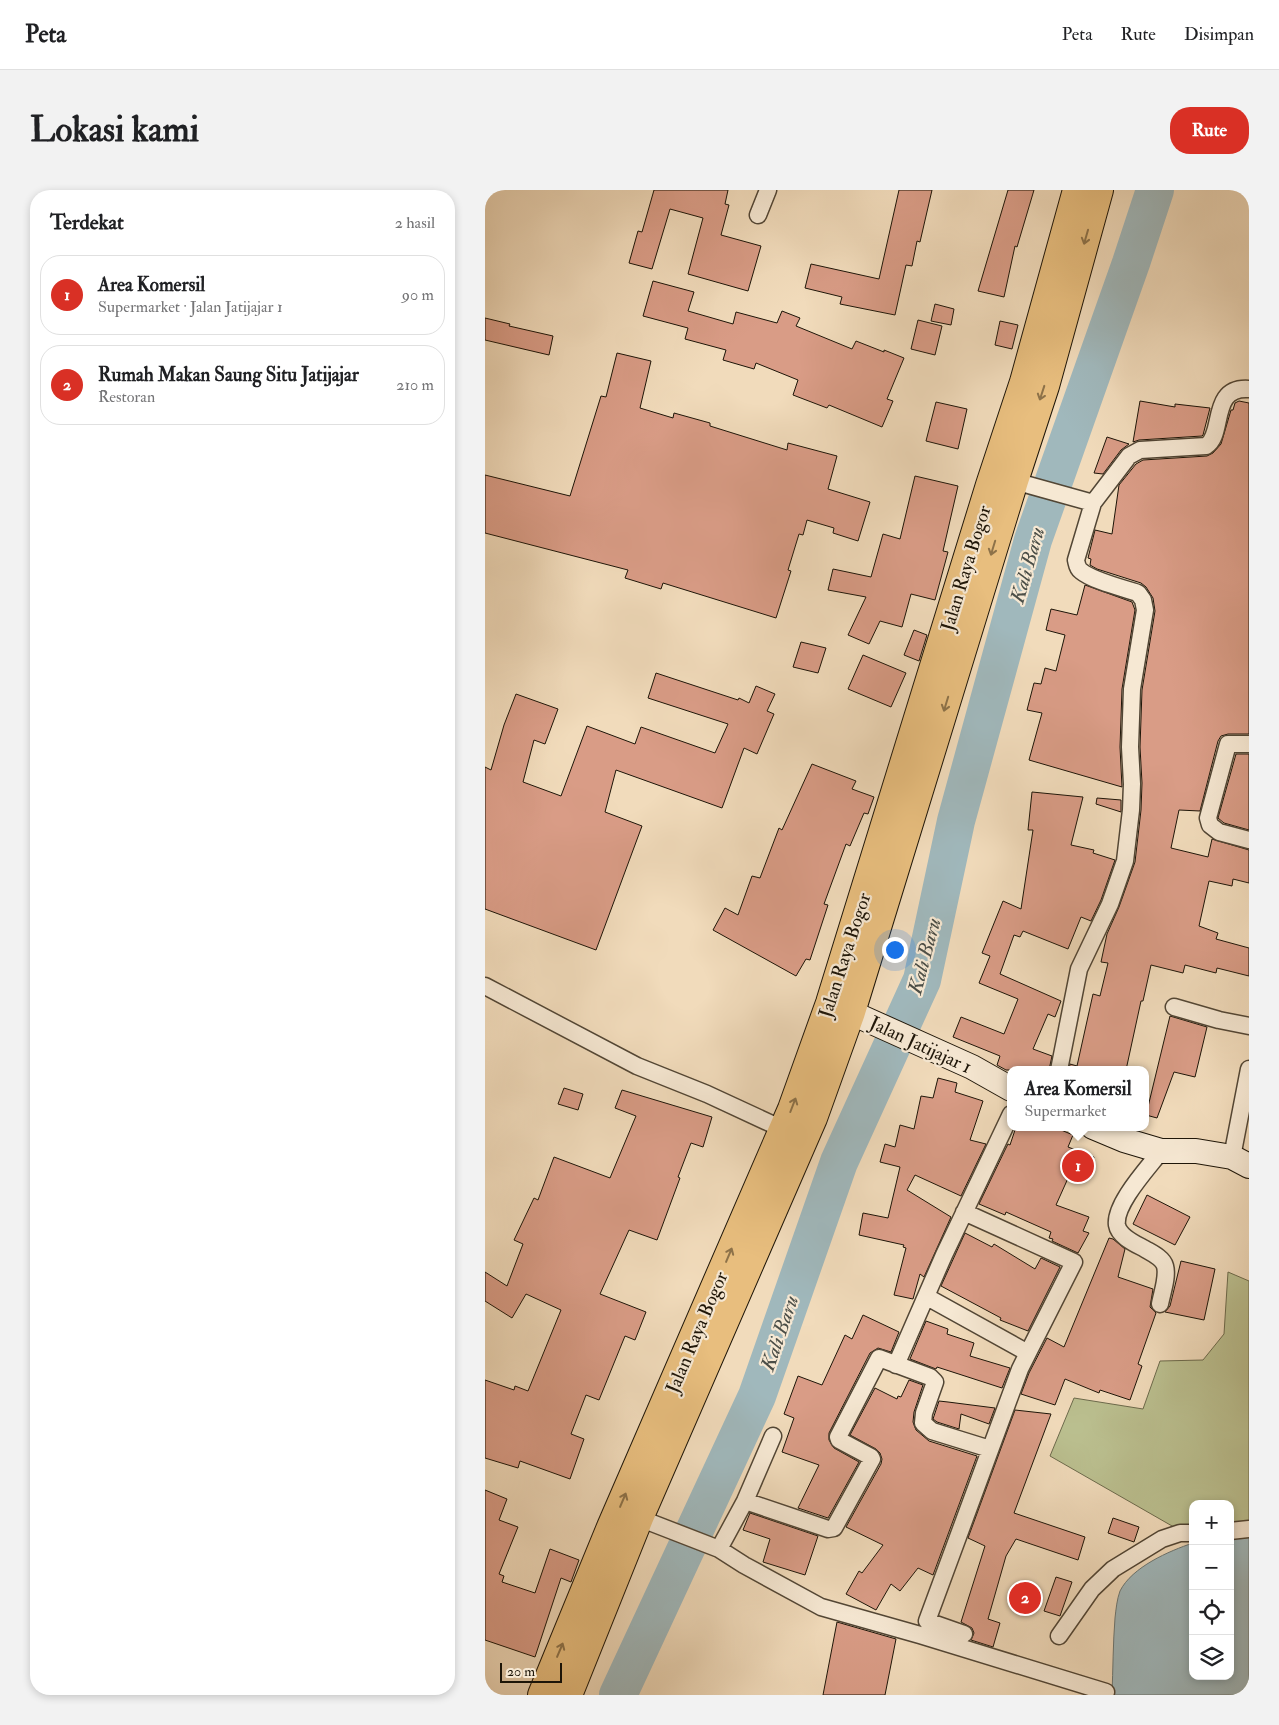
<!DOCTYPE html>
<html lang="id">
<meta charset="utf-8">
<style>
body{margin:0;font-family:"IM FELL Double Pica",serif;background:#f2f2f2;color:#202124}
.controls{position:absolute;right:15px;bottom:15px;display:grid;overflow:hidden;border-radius:10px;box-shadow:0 2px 8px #0003}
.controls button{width:45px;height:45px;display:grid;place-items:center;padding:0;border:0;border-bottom:1px solid #e0e0e0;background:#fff;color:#202124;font:25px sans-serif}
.scale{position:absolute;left:15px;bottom:12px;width:62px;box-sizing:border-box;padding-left:5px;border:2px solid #1d1508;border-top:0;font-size:14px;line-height:18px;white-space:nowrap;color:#1d1508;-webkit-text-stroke:4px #f6e8d3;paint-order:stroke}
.you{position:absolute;left:409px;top:759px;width:18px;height:18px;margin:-12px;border:4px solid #fff;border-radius:50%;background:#1a73e8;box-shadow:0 0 0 8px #1a73e833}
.badge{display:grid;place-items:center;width:32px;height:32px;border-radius:50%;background:#d93025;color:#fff;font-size:16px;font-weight:700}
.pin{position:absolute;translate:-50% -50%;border:2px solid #fff;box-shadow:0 1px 5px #0006}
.popup{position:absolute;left:522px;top:876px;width:142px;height:65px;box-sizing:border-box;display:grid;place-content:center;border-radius:10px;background:#fff;filter:drop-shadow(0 1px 4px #0005);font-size:16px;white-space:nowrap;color:#757577}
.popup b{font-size:19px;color:#202124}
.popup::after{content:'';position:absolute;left:50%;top:100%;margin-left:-10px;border:10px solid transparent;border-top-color:#fff}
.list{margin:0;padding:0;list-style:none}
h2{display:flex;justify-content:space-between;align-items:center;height:65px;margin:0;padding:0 20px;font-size:21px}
h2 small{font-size:16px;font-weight:400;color:#757577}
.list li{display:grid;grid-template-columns:32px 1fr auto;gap:15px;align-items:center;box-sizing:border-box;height:80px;margin:0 10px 10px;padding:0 10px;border:1px solid #e0e0e0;border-radius:20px}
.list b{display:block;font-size:19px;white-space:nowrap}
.list p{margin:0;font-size:16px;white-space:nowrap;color:#757577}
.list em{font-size:16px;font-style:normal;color:#757577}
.icon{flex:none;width:28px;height:28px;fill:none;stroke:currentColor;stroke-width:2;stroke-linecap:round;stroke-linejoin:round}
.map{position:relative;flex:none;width:764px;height:1505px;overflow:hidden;border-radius:20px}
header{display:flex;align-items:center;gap:30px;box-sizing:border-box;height:70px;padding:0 25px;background:#fff;border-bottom:1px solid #e0e0e0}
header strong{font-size:24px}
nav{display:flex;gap:28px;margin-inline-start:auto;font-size:18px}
.intro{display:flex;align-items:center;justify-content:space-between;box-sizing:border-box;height:120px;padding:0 30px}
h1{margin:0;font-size:35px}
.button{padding:12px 22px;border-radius:20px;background:#d93025;color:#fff;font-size:18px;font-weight:700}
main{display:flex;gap:30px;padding:0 30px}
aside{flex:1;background:#fff;border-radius:20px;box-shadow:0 2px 8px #0003}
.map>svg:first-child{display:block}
.green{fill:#bbc090;stroke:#6c6a4c}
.water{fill:#a0b8bc;stroke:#6c7774}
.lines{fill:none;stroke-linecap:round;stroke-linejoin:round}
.river{stroke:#a0b8bc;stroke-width:38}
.building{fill:#d99c86;stroke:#1d1508}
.street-casing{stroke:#524635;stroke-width:19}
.secondary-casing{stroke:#1d1508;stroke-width:26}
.highway-casing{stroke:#1d1508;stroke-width:30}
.street{stroke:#f6e8d3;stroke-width:16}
.secondary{stroke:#f6e8d3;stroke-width:24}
.highway{stroke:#e8be7e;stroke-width:28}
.oneway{stroke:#8d7249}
.labels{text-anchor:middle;stroke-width:4.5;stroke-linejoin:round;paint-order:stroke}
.street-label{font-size:19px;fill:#1d1508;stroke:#f6e8d3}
.water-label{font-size:20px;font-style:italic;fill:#4b4e47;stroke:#f6e8d3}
</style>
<header>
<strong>Peta</strong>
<nav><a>Peta</a><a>Rute</a><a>Disimpan</a></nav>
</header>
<div class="intro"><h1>Lokasi kami</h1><a class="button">Rute</a></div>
<main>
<aside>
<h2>Terdekat<small>2 hasil</small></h2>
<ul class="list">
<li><span class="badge">1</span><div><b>Area Komersil</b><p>Supermarket · Jalan Jatijajar 1</p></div><em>90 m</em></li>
<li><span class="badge">2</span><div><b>Rumah Makan Saung Situ Jatijajar</b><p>Restoran</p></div><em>210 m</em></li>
</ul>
</aside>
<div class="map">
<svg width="764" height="1505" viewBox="0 0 764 1505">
<rect width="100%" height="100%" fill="#f1dbbb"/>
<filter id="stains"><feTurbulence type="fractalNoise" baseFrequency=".004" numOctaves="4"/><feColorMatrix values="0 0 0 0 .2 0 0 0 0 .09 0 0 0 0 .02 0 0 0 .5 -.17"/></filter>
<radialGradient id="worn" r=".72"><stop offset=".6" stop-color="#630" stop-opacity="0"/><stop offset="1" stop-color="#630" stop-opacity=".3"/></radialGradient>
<path class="green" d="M743 1082 764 1091V1347L745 1349V1314H708V1348L565 1266 589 1208 658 1219 675 1171 718 1170 739 1144Z"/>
<path class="water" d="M764 1347V1505H627C628 1479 628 1453 630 1428 631 1419 632 1409 635 1401 647 1377 684 1361 708 1353V1486H745V1349Z"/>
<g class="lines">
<path class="river" d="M133 1505 272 1206 354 972 437 790 471 631 548 350 646 73 670 0"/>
</g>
<path class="building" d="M169 0H243L240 14 244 15 236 45 276 56 263 101 203 84 218 28 185 19 167 79 144 73 153 41 157 42Z
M414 0H447L435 52 432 51 427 76 421 75 410 125 355 114 357 107 320 98 326 74 394 89Z
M523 0H549L532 57 530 56 519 107 493 101Z
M168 91 209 102 203 121 248 134 251 122 292 133 297 121 315 128 311 136 367 159 371 151 399 162V160L419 168 402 209 408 211 397 237 344 215 342 218 308 205 313 190 271 173 269 179 238 170 241 160 200 149 203 138 158 126Z
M450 114 469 119 466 135 446 131Z
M0 128 25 134 24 136 68 146 64 165 0 150Z
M433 130 457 136 450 165 426 159Z
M515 131 533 135 527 159 510 155Z
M132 163 166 171 155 218 188 228 189 223 225 233V236L302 260 303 253 352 266 343 299 385 312 373 351 348 343 349 338 322 330 318 345 314 344 303 380 306 381 291 428 178 393 176 399 140 388 143 380 0 343V285L85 306 116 206 121 207Z
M655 211 690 217V214L725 218 718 245 717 246 654 250 648 252Z
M754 211 764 213V544H743L736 546 733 551 715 621 694 620 686 658 723 667 727 649 764 660V693L748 689 747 696 724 691 714 736 733 743 731 749 764 758V786L732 778 731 783 700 775 698 783 666 775 658 811H656L641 880H584L585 874 592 876 608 804 615 806 623 773 616 772 622 744 634 717 650 672 656 620 657 593 655 557 657 500 670 421 668 408 661 397 656 393 612 379 605 375 606 369 603 368 610 340 627 344 634 295 651 274 658 270 722 266 728 263 736 254 746 220H748L750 213Z
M451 212 482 219 473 259 441 251Z
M622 247 644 254 636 260 618 284 609 283Z
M430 286 473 296 458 361 463 362 450 410 426 404 417 437 395 431 384 454 363 445 381 407 343 400 348 379 386 387 398 344 415 349Z
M600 395 647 412 650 420 637 499 635 557 637 597 544 570 557 523 542 520 549 493 556 494 560 478 571 481 580 445 561 440 566 419 592 425Z
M429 440 442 445 434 471 419 465Z
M316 452 341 458 333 483 308 477Z
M378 465 421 483 406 517 363 499Z
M171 483 253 510 254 508 264 513 271 496 290 504 282 521 289 524 272 564 259 558 237 618 131 580 120 622 157 636 111 760 0 719V577L6 580 19 535 31 504 73 519 60 554 49 550 38 592 76 606 102 536 150 554 156 537 230 563 243 534 163 508Z
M751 564H764V640L739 633 733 628Z
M327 574 371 591 367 599 389 607 383 624 379 623 365 656 361 654 339 714 343 715 325 770 321 769 311 786 228 740 240 718 253 725 267 686 275 688 294 638 297 640Z
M547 602 598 607 586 655 609 660 608 663 630 670 616 710 606 731 596 727 583 759 538 741 535 747 529 745 515 784 576 811 570 827 563 824 548 859 567 866 564 880H521L512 875 515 866 468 847 476 827 519 844 533 809 494 793 505 766 497 763 518 711 536 719 548 640H543Z
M612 608 636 610V622L611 614Z
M685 826 722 837 710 887 689 882 672 928 661 925Z
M453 888 472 893 470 902 498 911 485 950 501 954 476 1006 430 985 422 1000 466 1027 439 1087 435 1084 428 1109 409 1105 421 1058 418 1057 419 1055 374 1045 378 1023 403 1028 415 977 395 972 400 954 410 957 415 935 429 939 436 906 448 908Z
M79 898 98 904 93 920 73 914Z
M137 900 227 927 218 957 206 953 193 987 195 988 172 1050 144 1040 115 1104 161 1122 150 1150 140 1146 114 1210 101 1205 86 1244 99 1249 85 1289 35 1271 33 1278 0 1268V1190L29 1200 30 1196 43 1201 76 1120 41 1104 27 1128 0 1111V1082L22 1096 38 1054 29 1050 49 1008 53 1010 69 967 125 988 151 926 130 918Z
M531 937H569L588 945 583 957 609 967 600 991 584 986 571 1015 604 1027 598 1041 604 1043 593 1063 567 1051 568 1049 564 1048 566 1042 521 1022 520 1025 494 1014 520 960 523 954 525 955Z
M662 1005 705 1027 690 1055 648 1034Z
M480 1043 507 1057 509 1054 550 1079 556 1068 575 1077 543 1141 515 1130 516 1128 456 1096Z
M624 1048 628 1049 640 1059 633 1087 668 1099 665 1117 671 1123 653 1174 657 1176 645 1210 615 1200 614 1203 580 1189 570 1215 536 1204 544 1183 562 1148 579 1157Z
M696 1071 730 1079 719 1130 680 1122 685 1116Z
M378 1125 414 1142 406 1162 393 1158 385 1163 344 1243V1250L349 1258 374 1272 343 1328 313 1318 334 1275 297 1262 309 1228 299 1224 313 1186 337 1195 360 1145 367 1149Z
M441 1131 463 1139 462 1144 489 1153 485 1166 525 1178 517 1198 452 1177 451 1179 425 1169Z
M424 1190 438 1195 429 1222 428 1232 431 1240 444 1251 492 1266 448 1385 433 1378 415 1401 406 1394 391 1420 361 1404 374 1381 377 1383 398 1355 361 1337 396 1274 397 1269 395 1263 391 1259 365 1245 390 1198 412 1209 413 1206 416 1207Z
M454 1211 463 1212 510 1218 504 1234 476 1224 474 1239 452 1232 448 1229Z
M530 1220 566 1224 529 1323 600 1347 593 1370 531 1349 521 1366 503 1429 515 1433 508 1457 486 1450 489 1443 487 1438 476 1432 500 1356 483 1348Z
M0 1300 22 1309 14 1330 33 1337 14 1384 19 1386 17 1392 50 1403 65 1359 94 1370 86 1392 76 1388 50 1467 0 1450Z
M265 1323 333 1346 320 1385 278 1372 285 1349 258 1340Z
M628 1328 654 1337 649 1352 623 1343Z
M571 1387 587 1392 575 1426 559 1421Z
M352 1432 411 1449 400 1505H338Z"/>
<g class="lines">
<g class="street-casing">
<path id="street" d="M273 25 283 0
M529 291 608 313
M764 554H743L723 628 725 635 734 642 764 650
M0 796 152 876 222 904 304 942
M689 817 734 830 764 836
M574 880 594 779 625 714 640 671 646 620 647 594 645 557 647 499 660 420 658 410 653 403C638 398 608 391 596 381 592 378 592 374 591 370L608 313 644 266 655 260 721 256C740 245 724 196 764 199
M747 967 764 879
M479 1022 589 1072 543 1163
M442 1107 543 1163 535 1179 442 1431 479 1444
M675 1114C677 1103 683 1087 680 1076 678 1068 667 1063 660 1059 651 1054 634 1047 632 1035 629 1014 664 977 676 961
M411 1175 459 1065 526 924
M260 1311 343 1339 349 1338 387 1269 386 1267 354 1250 353 1247 394 1168 445 1187 450 1192 439 1223 438 1233 447 1241 505 1259
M154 1328 234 1359 259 1375 336 1417 435 1445 621 1502
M745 1341 764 1339
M234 1359 260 1311 288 1246
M574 1446 607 1399 628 1379 677 1349 695 1343H708"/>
</g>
<g class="secondary-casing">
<path id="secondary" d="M349 815 487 877 526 899
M608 937 639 950 676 961H711L747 967 764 976"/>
</g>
<g class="highway-casing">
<path id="highway" d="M57 1505 126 1337 307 919 345 813 505 295 539 192 592 0
M83 1505 154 1328 328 928 366 822 529 291 560 196 614 0"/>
</g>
<use href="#street" class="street"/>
<use href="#secondary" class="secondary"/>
<use href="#highway" class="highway"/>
</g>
<defs><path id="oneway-shaft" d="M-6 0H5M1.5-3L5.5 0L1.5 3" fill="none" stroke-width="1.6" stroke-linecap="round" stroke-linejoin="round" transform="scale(1.25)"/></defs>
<g class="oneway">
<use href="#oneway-shaft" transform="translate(601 47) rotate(106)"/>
<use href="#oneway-shaft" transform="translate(557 203) rotate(108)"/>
<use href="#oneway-shaft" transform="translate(508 358) rotate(107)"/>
<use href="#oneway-shaft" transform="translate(461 514) rotate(107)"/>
<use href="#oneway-shaft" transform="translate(308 915) rotate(-69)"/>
<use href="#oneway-shaft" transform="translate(244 1065) rotate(-67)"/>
<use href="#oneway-shaft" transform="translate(138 1310) rotate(-67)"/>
<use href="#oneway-shaft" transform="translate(75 1460) rotate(-67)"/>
</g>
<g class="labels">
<g class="street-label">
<text transform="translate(480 378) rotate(-73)" y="7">Jalan Raya Bogor</text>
<text transform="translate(359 765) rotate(-72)" y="7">Jalan Raya Bogor</text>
<text transform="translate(436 854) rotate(25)" y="7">Jalan Jatijajar 1</text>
<text transform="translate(211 1142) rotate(-67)" y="7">Jalan Raya Bogor</text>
</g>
<g class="water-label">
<text transform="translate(542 375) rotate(-74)" y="7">Kali Baru</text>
<text transform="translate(439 766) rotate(-75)" y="7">Kali Baru</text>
<text transform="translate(294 1143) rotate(-71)" y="7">Kali Baru</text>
</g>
</g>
<rect width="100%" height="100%" filter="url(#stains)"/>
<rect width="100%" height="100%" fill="url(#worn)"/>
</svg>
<div class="controls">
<button>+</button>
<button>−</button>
<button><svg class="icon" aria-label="locate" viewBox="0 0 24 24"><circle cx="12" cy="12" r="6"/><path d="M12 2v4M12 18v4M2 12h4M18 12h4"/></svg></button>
<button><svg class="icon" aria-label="layers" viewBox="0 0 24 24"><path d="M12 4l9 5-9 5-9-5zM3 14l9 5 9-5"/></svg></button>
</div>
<div class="scale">20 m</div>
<div class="you"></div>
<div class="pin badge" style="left:593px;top:976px">1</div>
<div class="popup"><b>Area Komersil</b>Supermarket</div>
<div class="pin badge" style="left:540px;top:1408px">2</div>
</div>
</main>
